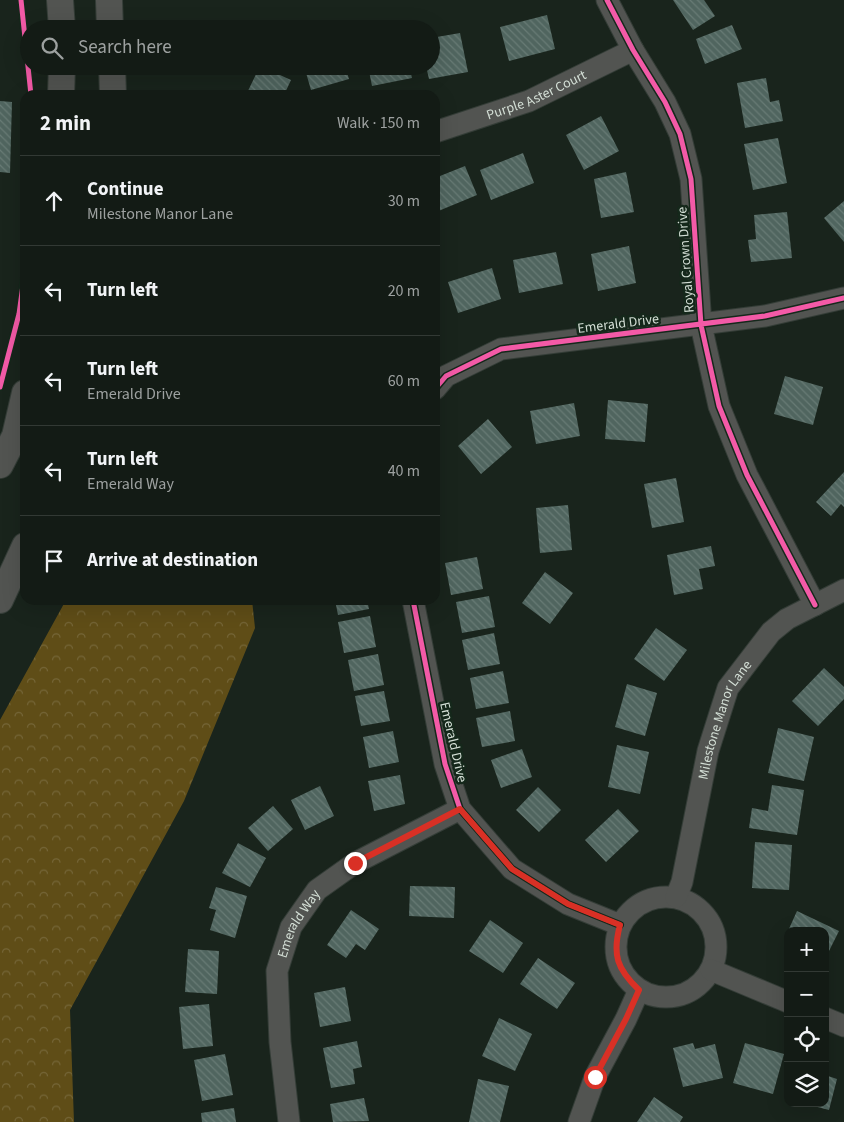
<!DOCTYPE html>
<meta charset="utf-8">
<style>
body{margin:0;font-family:"Source Sans 3",sans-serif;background:#1c241e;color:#f1f3f6}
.controls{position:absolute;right:15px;bottom:15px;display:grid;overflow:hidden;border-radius:10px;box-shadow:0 5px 20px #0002}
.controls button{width:45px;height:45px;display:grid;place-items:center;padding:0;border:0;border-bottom:1px solid #323934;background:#131b15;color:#f1f3f6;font:25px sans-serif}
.stop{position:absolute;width:15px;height:15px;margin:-11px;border:4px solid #d93025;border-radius:50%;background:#fff}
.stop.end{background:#d93025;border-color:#fff;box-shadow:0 1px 5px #0008}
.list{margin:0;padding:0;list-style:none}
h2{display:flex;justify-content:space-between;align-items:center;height:65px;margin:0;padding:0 20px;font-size:21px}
h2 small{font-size:16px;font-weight:400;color:#9da1a0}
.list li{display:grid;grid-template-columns:32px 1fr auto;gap:15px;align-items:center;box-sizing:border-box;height:90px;padding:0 20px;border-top:1px solid #323934}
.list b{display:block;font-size:19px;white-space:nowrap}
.list p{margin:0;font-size:16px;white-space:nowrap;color:#9da1a0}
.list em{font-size:16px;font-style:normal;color:#9da1a0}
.icon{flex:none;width:28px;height:28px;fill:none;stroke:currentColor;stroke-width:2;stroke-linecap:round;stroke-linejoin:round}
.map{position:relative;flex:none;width:844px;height:1122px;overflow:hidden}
.search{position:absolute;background:#131b15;box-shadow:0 5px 20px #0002;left:20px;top:20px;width:420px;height:55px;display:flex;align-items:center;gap:12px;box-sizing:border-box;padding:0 18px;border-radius:28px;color:#9da1a0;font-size:19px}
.panel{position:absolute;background:#131b15;box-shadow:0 5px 20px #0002;left:20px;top:90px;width:420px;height:515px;border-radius:15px}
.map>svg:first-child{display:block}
.forest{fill:url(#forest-crowns)}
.building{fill:url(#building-back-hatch)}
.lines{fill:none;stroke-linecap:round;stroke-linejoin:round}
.minor-casing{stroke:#343d37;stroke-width:23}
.tertiary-casing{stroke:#343d37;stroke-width:28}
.minor{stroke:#525451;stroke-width:21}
.tertiary{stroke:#525451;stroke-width:26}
.cycleway-casing{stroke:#15281b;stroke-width:8}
.cycleway{stroke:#f35aa7;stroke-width:5}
.route{stroke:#d93025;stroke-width:6}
.labels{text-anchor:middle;stroke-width:5;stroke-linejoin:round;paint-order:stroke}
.street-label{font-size:14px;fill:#d3ded5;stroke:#15281b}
</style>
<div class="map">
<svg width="844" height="1122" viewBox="0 0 844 1122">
<defs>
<pattern id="forest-crowns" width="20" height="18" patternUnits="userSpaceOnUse" patternTransform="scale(1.25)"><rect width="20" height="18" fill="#5f4d17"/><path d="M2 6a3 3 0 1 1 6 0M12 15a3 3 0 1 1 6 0" fill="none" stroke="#756638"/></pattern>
<pattern id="building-back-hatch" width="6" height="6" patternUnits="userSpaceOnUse" patternTransform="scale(1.25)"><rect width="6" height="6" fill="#50655f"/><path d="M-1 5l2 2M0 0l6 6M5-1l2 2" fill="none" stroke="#687b75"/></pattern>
</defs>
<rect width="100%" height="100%" fill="#19241c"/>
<path class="forest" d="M66 600H252L255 628 184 801 70 1010 74 1122H0V720Z"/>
<path class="building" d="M673 0H704L715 16 693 30Z
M547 15 555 49 509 61 500 27Z
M732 25 742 49 705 64 696 39Z
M460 33 468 72 429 79 426 66H431V38Z
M260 66 291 80 284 95H246Z
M304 66H345L349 79 311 90Z
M368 66H409L412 78 372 86Z
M766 78 770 102 779 100 783 121 745 128 737 83Z
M0 101 12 102 10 173 0 172Z
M601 116 619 151 584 170 566 135Z
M778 138 787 183 753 190 744 144Z
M523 153 534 183 491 200 480 170Z
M465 166 477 195 436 212 435 178Z
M626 172 634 212 601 218 594 179Z
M844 201V242L824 218Z
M787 212 792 258 751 262 748 240 756 239 754 215Z
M629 246 636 283 598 291 591 254Z
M556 252 563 284 519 293 513 260Z
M492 268 501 299 458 313 448 282Z
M785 376 823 387 813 425 774 414Z
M608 400 648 404 645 442 605 439Z
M574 403 580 436 536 444 530 411Z
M488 419 512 447 481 474 458 446Z
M844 472V507L841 504 831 516 816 502Z
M676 478 684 522 652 528 644 484Z
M568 505 572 550 540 553 536 508Z
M711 546 715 566 699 569 703 589 674 595 667 555Z
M477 557 483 589 451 595 445 563Z
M545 572 573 593 550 624 522 603Z
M489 596 495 627 462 633 456 602Z
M335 600H367L369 609 338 615Z
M370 616 376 647 344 653 338 622Z
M656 628 687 650 664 681 634 659Z
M494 633 500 664 468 670 462 640Z
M378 654 384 685 354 691 348 660Z
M824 668 844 687V699L818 726 792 701Z
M503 671 509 703 476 709 470 678Z
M627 684 657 693 645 736 615 727Z
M384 691 390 721 361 726 355 696Z
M510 711 515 741 482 747 476 718Z
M778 728 814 737 804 781 768 773Z
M393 731 399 762 369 768 363 737Z
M617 745 649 752 640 794 608 787Z
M522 749 532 777 501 788 491 760Z
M400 775 405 804 374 811 368 781Z
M772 785 804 790 797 835 749 828 752 808 768 811Z
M320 786 334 816 305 830 291 800Z
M538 787 561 810 539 832 516 810Z
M273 806 293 829 268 851 248 828Z
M618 809 639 831 606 862 585 840Z
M755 842 792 845 789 890 752 888Z
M238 843 266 858 250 887 222 873Z
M410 886 455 887 454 918 409 916Z
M216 887 247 896 235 938 210 930 216 910 209 908Z
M351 910 379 929 365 950 356 944 346 958 327 945Z
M797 911 839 931 825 959V931H788Z
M490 920 523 943 503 973 469 951Z
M188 949 219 951 217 994 185 992Z
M538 958 575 983 557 1009 520 984Z
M345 987 351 1021 320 1027 314 993Z
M209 1004 213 1046 183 1049 179 1007Z
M499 1018 532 1034 515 1071 482 1056Z
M357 1041 362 1067 353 1069 355 1084 331 1088 323 1048Z
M693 1043 695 1049 715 1044 723 1078 683 1087 673 1048Z
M745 1043 784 1054 773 1094 733 1083Z
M225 1054 233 1095 202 1101 194 1060Z
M825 1075 837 1079 829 1110 806 1104 825 1103Z
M478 1079 509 1086 500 1122H469Z
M654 1097 683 1117 680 1122H637Z
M364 1098 369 1121 333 1122 330 1104Z
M234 1108 236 1122H202L201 1113Z"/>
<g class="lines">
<g class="minor-casing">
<g id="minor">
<path d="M607 0 633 50 665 102 680 134 691 179 701 325 719 406 747 475 815 605"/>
<path id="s1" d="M435 132 529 101 633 50"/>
<path d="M435 389 446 376 501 349 765 316 844 298"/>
<path d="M413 600 445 764 460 809 512 869 568 904 620 925"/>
<circle cx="666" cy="947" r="50"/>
<path id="s2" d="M676 897 682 882 708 751 728 688 771 632 787 619 844 590"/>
<path d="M711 970 788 1002"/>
<path d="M825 1018 844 1026"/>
<path id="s3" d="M289 1122 280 1042 277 971 291 927 317 890 355 863 460 809"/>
<path d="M579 1122 595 1077 626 1019 639 990"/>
</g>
</g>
<g class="tertiary-casing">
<path id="tertiary" d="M60 0 62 29
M109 0 110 29
M112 66 113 95
M61 95 62 66
M0 465 15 436 25 393
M0 600 25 546"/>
</g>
<use href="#minor" class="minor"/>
<use href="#tertiary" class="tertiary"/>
<g class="cycleway-casing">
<path id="cycleway" d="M21 0 31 95
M607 0 633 50 665 102 680 134 691 179 701 325 719 406 747 475 815 605
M0 387 19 314 25 270
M435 389 446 376 501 349 765 316 844 298
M413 600 445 764 460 809 512 869 568 904 620 925"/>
</g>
<use href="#cycleway" class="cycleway"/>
</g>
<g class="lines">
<path class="route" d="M355 863 460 809 512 869 568 904 620 925C612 955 617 969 639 990L626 1019 595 1077"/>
</g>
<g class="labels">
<g class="street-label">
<text dy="5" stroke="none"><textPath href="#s1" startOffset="108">Purple Aster Court</textPath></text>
<text transform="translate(685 260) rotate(-94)" y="5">Royal Crown Drive</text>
<text transform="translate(618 323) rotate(-7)" y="5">Emerald Drive</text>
<text dy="5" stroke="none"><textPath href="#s2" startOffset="185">Milestone Manor Lane</textPath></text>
<text transform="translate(454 742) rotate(77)" y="5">Emerald Drive</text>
<text dy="5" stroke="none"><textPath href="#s3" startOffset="204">Emerald Way</textPath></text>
</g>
</g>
</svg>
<div class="controls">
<button>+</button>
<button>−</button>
<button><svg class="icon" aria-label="locate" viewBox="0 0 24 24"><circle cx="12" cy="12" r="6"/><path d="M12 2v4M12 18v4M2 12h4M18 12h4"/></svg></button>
<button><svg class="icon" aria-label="layers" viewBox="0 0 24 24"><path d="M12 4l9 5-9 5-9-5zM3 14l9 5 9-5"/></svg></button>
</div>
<div class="stop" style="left:595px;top:1077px"></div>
<div class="stop end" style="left:355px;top:863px"></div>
<div class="search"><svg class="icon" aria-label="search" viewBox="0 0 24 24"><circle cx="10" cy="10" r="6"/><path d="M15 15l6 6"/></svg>Search here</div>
<section class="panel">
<h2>2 min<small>Walk · 150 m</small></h2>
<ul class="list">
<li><svg class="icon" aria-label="ahead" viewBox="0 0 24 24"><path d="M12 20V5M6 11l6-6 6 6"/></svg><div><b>Continue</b><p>Milestone Manor Lane</p></div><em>30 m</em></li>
<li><svg class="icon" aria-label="left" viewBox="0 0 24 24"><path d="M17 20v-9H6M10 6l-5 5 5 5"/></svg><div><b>Turn left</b></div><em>20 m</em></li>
<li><svg class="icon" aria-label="left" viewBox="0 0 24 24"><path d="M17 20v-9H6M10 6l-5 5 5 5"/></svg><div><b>Turn left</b><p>Emerald Drive</p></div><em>60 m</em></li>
<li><svg class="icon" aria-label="left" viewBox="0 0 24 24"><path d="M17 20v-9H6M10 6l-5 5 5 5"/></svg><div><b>Turn left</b><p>Emerald Way</p></div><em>40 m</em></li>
<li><svg class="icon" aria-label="arrive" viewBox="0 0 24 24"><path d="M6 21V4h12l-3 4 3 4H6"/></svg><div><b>Arrive at destination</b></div></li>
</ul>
</section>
</div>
